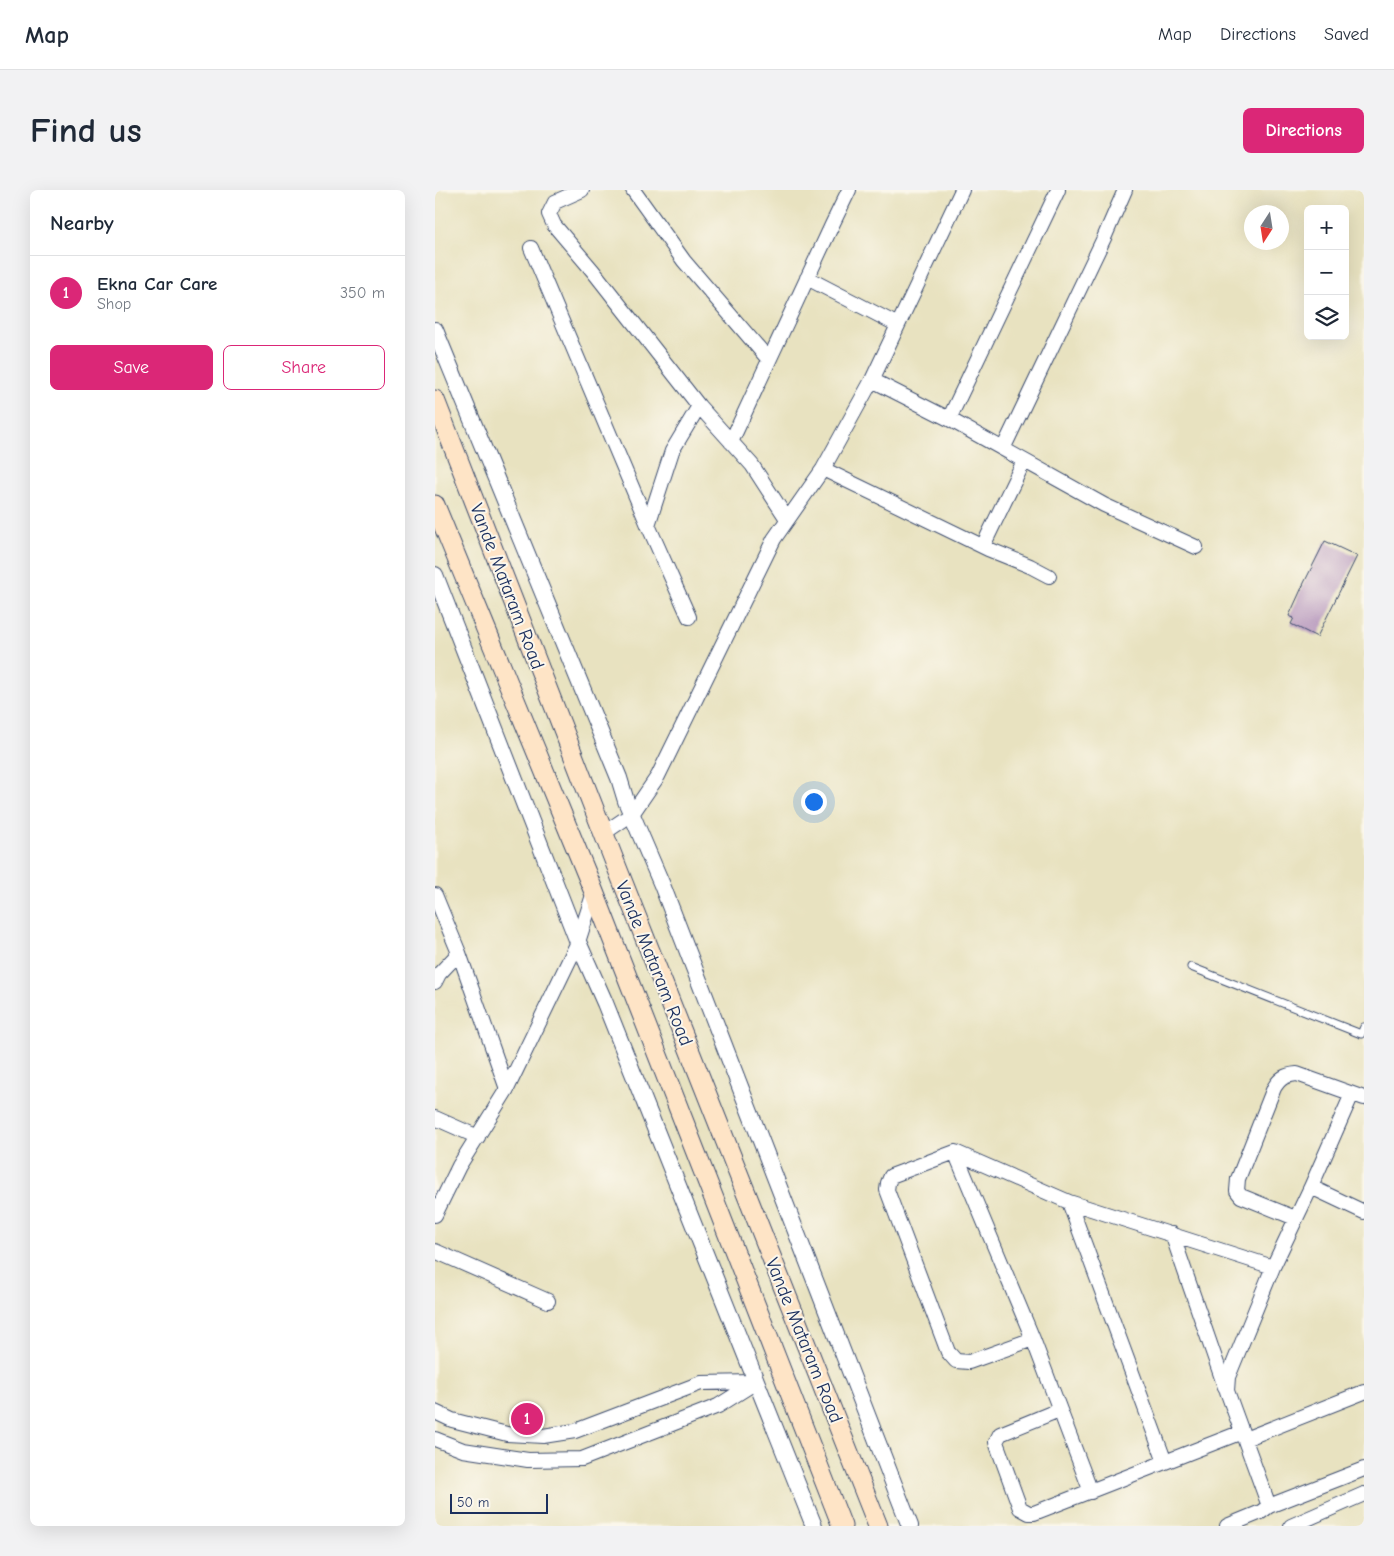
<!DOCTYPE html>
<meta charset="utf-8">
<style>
body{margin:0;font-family:"Comic Neue",sans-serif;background:#f2f2f3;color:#1f2937}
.controls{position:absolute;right:15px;top:15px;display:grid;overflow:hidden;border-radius:8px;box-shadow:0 5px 20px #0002}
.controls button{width:45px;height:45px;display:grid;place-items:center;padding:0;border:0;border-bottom:1px solid #e0e1e3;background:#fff;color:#1f2937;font:25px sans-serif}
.compass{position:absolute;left:809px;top:15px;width:45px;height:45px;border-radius:50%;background:#fff;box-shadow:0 5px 20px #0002;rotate:192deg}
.scale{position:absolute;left:15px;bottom:12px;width:98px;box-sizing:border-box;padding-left:5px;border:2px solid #1b2f5e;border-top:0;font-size:14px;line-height:18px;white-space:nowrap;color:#1b2f5e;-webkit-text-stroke:4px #fbf7ec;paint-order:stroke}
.you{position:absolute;left:378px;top:611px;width:18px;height:18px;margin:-12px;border:4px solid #fff;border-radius:50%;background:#1a73e8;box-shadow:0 0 0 8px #1a73e833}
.badge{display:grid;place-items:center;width:32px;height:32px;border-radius:50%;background:#db2777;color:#fff;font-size:16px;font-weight:700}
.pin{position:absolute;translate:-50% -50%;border:2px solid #fff;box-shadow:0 1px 5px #0006}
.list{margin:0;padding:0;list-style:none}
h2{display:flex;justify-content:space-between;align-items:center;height:65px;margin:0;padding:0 20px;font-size:21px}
h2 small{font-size:16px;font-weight:400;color:#747a83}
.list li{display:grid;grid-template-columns:32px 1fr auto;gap:15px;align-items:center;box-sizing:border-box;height:75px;padding:0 20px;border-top:1px solid #e0e1e3}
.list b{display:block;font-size:19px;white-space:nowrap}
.list p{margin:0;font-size:16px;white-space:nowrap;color:#747a83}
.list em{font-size:16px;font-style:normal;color:#747a83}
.actions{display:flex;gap:10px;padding:15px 20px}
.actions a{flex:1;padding:11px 0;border:1px solid #db2777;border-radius:8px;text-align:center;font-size:18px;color:#db2777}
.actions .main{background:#db2777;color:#fff}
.icon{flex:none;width:28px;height:28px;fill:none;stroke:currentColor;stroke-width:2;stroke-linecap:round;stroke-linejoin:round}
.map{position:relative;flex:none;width:929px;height:1336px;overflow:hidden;border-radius:8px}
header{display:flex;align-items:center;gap:30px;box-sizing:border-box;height:70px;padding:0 25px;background:#fff;border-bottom:1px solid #e0e1e3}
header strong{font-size:24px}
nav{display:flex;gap:28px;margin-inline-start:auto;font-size:18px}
.intro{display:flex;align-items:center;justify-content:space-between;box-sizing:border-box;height:120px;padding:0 30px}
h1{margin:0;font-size:35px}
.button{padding:12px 22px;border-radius:8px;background:#db2777;color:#fff;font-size:18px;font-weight:700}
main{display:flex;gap:30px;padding:0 30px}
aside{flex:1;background:#fff;border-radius:8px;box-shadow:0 5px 20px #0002}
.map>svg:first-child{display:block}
.building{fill:#b89abe}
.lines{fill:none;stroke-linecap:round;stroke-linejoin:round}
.service-casing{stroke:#3a4a6d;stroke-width:9}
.minor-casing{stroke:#3a4a6d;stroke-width:16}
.tertiary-casing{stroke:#3a4a6d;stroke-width:18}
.secondary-casing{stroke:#3a4a6d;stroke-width:21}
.service{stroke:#fff;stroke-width:7}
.minor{stroke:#fff;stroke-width:14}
.tertiary{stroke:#fff;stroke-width:16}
.secondary{stroke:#fee4c6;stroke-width:19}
.labels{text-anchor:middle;stroke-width:4;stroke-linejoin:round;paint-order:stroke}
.street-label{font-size:19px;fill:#1b2f5e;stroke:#fbf7ec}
</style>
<header>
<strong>Map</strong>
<nav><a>Map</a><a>Directions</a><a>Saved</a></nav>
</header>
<div class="intro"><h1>Find us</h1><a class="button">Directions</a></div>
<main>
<aside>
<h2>Nearby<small></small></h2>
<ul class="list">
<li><span class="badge">1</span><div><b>Ekna Car Care</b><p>Shop</p></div><em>350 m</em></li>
</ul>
<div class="actions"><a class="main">Save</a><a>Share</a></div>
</aside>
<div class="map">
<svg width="929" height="1336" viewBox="0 0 929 1336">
<rect width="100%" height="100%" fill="#fbf7ec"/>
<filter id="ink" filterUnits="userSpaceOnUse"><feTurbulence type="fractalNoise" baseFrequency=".02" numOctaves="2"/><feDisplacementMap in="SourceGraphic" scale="10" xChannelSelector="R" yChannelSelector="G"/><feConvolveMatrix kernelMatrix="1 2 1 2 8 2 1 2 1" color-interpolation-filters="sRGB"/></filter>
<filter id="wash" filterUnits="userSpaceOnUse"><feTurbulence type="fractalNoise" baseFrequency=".0096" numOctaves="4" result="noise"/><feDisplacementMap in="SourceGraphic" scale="20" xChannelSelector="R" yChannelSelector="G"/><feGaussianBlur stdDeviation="1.12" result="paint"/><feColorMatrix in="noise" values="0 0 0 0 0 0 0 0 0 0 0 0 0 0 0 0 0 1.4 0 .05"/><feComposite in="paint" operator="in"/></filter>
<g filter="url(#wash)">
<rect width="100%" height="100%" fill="#e8e2c0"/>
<g id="blocks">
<path class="building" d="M890 351 922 366 882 447 856 434 859 428 854 426 869 393Z"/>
</g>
</g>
<g filter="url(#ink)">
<use href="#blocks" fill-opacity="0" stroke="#3a4a6d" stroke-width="1"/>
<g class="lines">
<g class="service-casing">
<path id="service" d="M756 777 926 844 929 837"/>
</g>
<g class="minor-casing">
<path id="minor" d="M147 0 120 12 114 24 119 35 158 81 264 216 317 275 352 329
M198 0 249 71 334 170
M96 58 213 335 254 427
M372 88 463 135
M437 190 514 229 669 315 761 357
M514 229 623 0
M296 252 397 35 414 0
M568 259 669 48 690 0
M388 279 553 359 595 376 614 386
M213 335 237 261 264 216
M548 356 589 271
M169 643 197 624 223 586 339 349 388 279 437 190 527 0
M0 705 24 763 72 899
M0 792 4 784 24 763
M0 928 43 947
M520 962 598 1149 656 1302
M876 997 929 1022
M634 1012 730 1272
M0 1025 24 976 72 899 143 752 159 702
M860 1028 806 1006 802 1001 803 989 839 898C845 888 850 885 862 884L929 908
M737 1044 790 1197
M0 1061 113 1111
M598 1149 534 1172 521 1171 513 1162 452 1000 453 993 456 986 520 962 634 1012 838 1077
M624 1220 565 1244 561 1252 585 1318 594 1323H599L807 1242
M0 1222 17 1230 72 1244 108 1246 140 1241 266 1193 320 1192
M0 1249 28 1260 93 1270 147 1269 283 1216 321 1192
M810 1249 929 1202
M834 1316 792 1201 793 1187 838 1077 876 997 917 904
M792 1336 826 1322 834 1316 929 1279
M856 1336 929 1304"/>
</g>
<g class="tertiary-casing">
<path id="tertiary" d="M0 140 184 588 191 611 227 695 475 1336
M0 385 143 752 170 813 379 1336"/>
</g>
<g class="secondary-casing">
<path id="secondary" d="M0 210 179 670 443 1336
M0 315 159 702 407 1336"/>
</g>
<use href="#service" class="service"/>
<use href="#minor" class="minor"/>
<use href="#tertiary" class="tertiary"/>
<use href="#secondary" class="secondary"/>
</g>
</g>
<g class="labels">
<g class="street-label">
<text transform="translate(73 396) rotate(69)" y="7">Vande Mataram Road</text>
<text transform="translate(220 773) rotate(68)" y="7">Vande Mataram Road</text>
<text transform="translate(370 1150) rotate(68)" y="7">Vande Mataram Road</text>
</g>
</g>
</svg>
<div class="controls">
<button>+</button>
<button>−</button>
<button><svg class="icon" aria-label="layers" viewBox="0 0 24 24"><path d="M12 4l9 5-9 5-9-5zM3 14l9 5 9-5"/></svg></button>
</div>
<svg class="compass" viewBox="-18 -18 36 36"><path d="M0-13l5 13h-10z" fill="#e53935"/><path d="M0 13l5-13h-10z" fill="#747a83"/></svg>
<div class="scale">50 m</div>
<div class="you"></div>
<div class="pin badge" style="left:92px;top:1229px">1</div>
</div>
</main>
